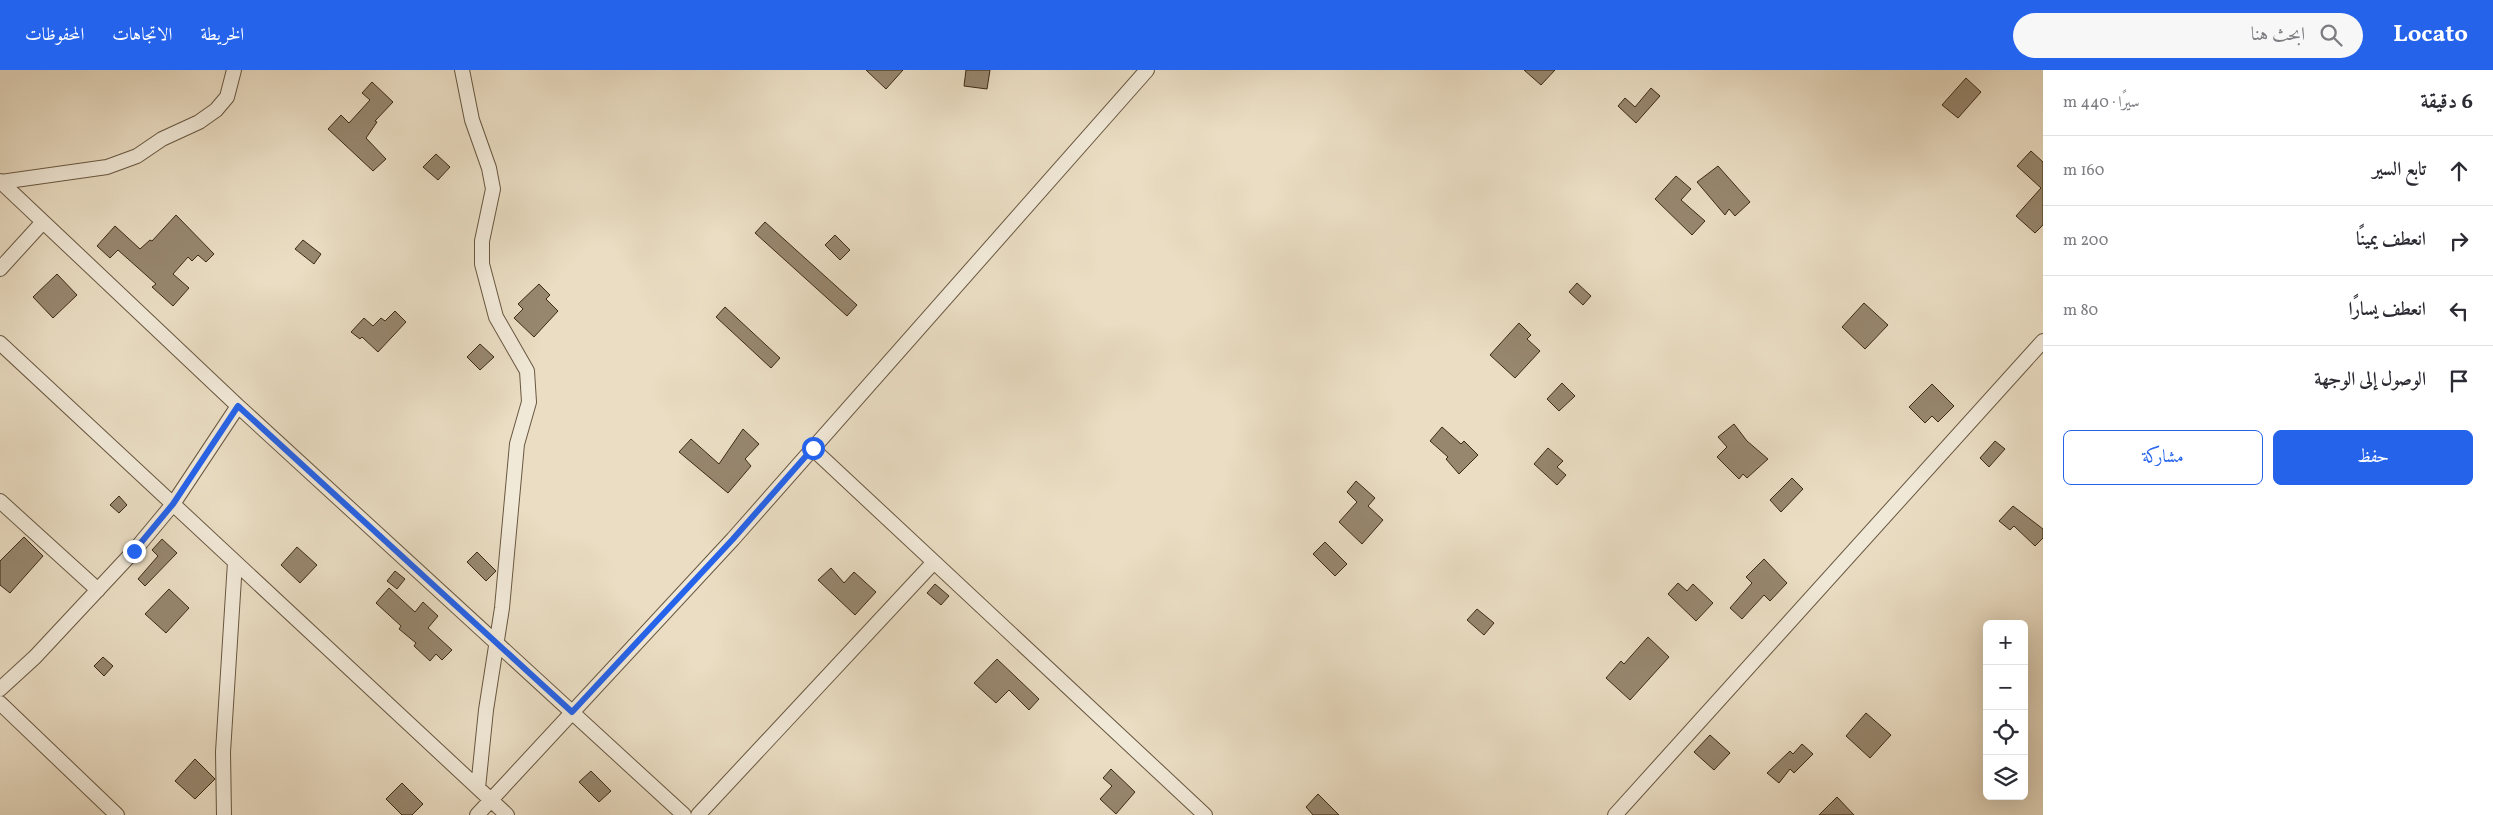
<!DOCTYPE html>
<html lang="ar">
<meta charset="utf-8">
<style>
body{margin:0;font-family:Vollkorn,Amiri,serif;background:#f7f7f7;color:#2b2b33;direction:rtl}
.controls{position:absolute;right:15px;bottom:15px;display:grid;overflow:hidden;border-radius:8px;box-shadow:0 5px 20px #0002}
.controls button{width:45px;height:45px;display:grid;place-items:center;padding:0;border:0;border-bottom:1px solid #e1e1e2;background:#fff;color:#2b2b33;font:25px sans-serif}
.stop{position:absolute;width:15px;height:15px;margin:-11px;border:4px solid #2563eb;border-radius:50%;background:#fff}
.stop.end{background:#2563eb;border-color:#fff;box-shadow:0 1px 5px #0008}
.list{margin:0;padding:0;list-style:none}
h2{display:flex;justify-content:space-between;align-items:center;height:65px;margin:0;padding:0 20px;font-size:21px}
h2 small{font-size:16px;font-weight:400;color:#7c7c81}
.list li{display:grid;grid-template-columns:32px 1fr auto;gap:15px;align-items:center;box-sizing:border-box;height:70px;padding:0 20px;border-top:1px solid #e1e1e2}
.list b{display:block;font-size:19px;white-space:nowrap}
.list em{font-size:16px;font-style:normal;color:#7c7c81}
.actions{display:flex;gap:10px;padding:15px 20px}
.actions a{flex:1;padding:11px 0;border:1px solid #2563eb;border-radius:8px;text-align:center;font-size:18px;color:#2563eb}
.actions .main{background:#2563eb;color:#fff}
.icon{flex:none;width:28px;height:28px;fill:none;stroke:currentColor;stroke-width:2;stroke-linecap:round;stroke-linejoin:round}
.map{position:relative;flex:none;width:2043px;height:745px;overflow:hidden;direction:ltr}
header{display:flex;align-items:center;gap:30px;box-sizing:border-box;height:70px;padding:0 25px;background:#2563eb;color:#fff}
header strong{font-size:24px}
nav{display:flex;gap:28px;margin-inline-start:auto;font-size:18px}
.search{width:350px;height:45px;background:#f7f7f7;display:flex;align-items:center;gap:12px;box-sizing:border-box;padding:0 18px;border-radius:28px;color:#7c7c81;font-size:19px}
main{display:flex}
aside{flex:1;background:#fff}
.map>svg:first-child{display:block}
.building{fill:#97876f;stroke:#3d2a15}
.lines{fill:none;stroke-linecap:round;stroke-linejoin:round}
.street-casing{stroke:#685740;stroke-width:16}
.street{stroke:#f1e9d8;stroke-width:14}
.route{stroke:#2563eb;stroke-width:6}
</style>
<header>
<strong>Locato</strong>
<div class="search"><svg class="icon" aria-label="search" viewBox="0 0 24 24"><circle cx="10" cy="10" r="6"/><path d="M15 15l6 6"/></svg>ابحث هنا</div>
<nav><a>الخريطة</a><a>الاتجاهات</a><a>المحفوظات</a></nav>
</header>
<main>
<aside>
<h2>6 دقيقة<small>سيرًا · 440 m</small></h2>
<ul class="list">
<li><svg class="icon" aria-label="ahead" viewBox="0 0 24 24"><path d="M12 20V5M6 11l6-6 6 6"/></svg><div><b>تابع السير</b></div><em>160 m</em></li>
<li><svg class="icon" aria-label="right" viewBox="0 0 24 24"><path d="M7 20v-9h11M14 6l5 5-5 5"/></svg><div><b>انعطف يمينًا</b></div><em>200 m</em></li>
<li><svg class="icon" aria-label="left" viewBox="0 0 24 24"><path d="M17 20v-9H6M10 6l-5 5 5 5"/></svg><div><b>انعطف يسارًا</b></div><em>80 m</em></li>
<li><svg class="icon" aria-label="arrive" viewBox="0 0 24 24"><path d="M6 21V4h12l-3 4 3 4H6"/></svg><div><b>الوصول إلى الوجهة</b></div></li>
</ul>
<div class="actions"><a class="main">حفظ</a><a>مشاركة</a></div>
</aside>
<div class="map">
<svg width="2043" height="745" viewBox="0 0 2043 745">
<rect width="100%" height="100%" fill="#eaddc3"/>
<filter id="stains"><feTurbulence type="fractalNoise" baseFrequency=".004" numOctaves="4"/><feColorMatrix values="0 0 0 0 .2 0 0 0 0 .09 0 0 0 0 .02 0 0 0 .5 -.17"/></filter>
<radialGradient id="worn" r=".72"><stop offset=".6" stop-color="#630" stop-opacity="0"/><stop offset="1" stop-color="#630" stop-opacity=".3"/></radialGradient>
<path class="building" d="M866 0H903L886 19Z
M966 0H990L987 19 964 16Z
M1524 0H1555L1541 15Z
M1966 8 1981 22 1958 48 1942 35Z
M372 12 393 32 375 51 377 52 366 68 386 89 373 101 328 59 341 45 349 53 370 30 362 23Z
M1651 18 1660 26 1636 53 1618 36 1625 28 1635 37Z
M2031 81 2043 92V155L2035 163 2016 146 2041 118 2017 96Z
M436 84 450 97 438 110 423 97Z
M1718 96 1750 132 1735 146 1729 139 1725 145 1697 112Z
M1676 106 1691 119 1681 130 1705 151 1692 165 1655 129Z
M176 145 214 184 206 192 198 185 192 191 188 187 173 204 189 218 173 236 152 217 156 214 118 180 110 188 97 176 115 156 140 179 150 170 152 171Z
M765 152 857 235 847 246 755 163Z
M835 165 850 180 840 190 825 175Z
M303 170 321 184 314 194 295 179Z
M57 204 77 225 53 248 33 227Z
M1577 213 1591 226 1583 235 1569 222Z
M539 214 550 225 546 229 558 241 534 267 514 248 523 239 518 234Z
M1864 233 1888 255 1865 279 1842 257Z
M725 237 780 288 771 298 716 247Z
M395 241 406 252 378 282 362 267 360 269 351 262 364 248 373 256 381 248 385 251Z
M1519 253 1531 265 1527 269 1540 281 1515 308 1490 285Z
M480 274 494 287 480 300 467 287Z
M1562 313 1575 326 1559 341 1547 329Z
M1932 314 1954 336 1938 352 1932 346 1925 353 1909 337Z
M1734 354 1747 371 1768 389 1747 408 1743 404 1739 409 1717 387 1727 377 1718 367Z
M1442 357 1461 374 1464 371 1478 385 1459 404 1446 389 1448 387 1430 371Z
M743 359 759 374 745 389 751 396 728 423 679 382 691 369 719 394Z
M1995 371 2005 379 1989 397 1980 388Z
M1548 378 1563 391 1557 397 1566 405 1557 415 1534 394Z
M1792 408 1803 419 1781 442 1770 430Z
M1356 411 1375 428 1368 436 1383 450 1362 474 1339 452 1357 432 1347 422Z
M119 426 127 435 119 443 110 435Z
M2013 436 2043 459V468L2035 476 2014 456 2010 460 1999 451Z
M24 467 43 486 10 523 0 515V491Z
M162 469 177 483 145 516 138 509 158 486 152 480Z
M1325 472 1347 494 1335 506 1313 484Z
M297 477 317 495 300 513 281 495Z
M477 482 496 501 486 511 467 492Z
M1764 489 1787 513 1770 531 1764 525 1742 549 1730 538 1752 513 1746 507Z
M831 498 844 513 854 502 876 522 855 545 818 510Z
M395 501 405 509 397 519 387 511Z
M1678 513 1687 521 1693 514 1713 533 1696 551 1668 524Z
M935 514 949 526 941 535 927 523Z
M389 518 415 542 423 532 438 546 428 558 452 580 442 590 436 584 430 591 414 576 416 573 399 559 401 556 376 533Z
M169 519 189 538 166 563 145 544Z
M1477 539 1494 553 1484 565 1467 550Z
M1648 567 1669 587 1630 630 1606 608 1621 591 1624 594Z
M103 587 113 596 104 606 94 596Z
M997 589 1039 629 1029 640 1009 620 996 633 974 613Z
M1866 643 1891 665 1870 688 1846 666Z
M1710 665 1730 683 1714 700 1694 682Z
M1802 674 1813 684 1794 703 1790 699 1779 713 1767 703 1790 681 1793 684Z
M195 689 215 709 195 729 175 711Z
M1111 699 1135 722 1116 744 1100 729 1112 716 1103 708Z
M591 701 611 721 599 732 579 712Z
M402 713 423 734 412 745H402L386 729Z
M1318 724 1339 745H1313L1306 737Z
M1837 727 1854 745H1819Z"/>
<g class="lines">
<g class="street-casing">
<path id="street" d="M462 0 472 50 489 98 493 119 482 171V194L496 247 527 301 529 332 517 374 502 538 486 640 478 718
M0 111 238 336 684 745
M1 112 107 97 137 86 162 69 199 52 216 40 227 27 234 0
M0 199 42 153
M0 273 507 745
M813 379 1205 745
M0 431 98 520
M0 619 35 587 134 481 173 434 238 336
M0 633 117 745
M224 745 223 682 235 492
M477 745 733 469 1147 0
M698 745 934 492
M1615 745 2043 271"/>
</g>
<use href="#street" class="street"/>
</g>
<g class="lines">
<path class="route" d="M134 481 173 434 238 336 572 642 733 469 813 378"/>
</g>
<rect width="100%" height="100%" filter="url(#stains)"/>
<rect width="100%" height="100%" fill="url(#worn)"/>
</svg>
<div class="controls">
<button>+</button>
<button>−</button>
<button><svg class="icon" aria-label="locate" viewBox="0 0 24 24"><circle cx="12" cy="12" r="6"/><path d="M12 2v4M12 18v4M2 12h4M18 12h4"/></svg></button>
<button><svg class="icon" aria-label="layers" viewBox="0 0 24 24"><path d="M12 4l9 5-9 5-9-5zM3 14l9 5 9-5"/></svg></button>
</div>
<div class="stop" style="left:813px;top:378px"></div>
<div class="stop end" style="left:134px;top:481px"></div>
</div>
</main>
